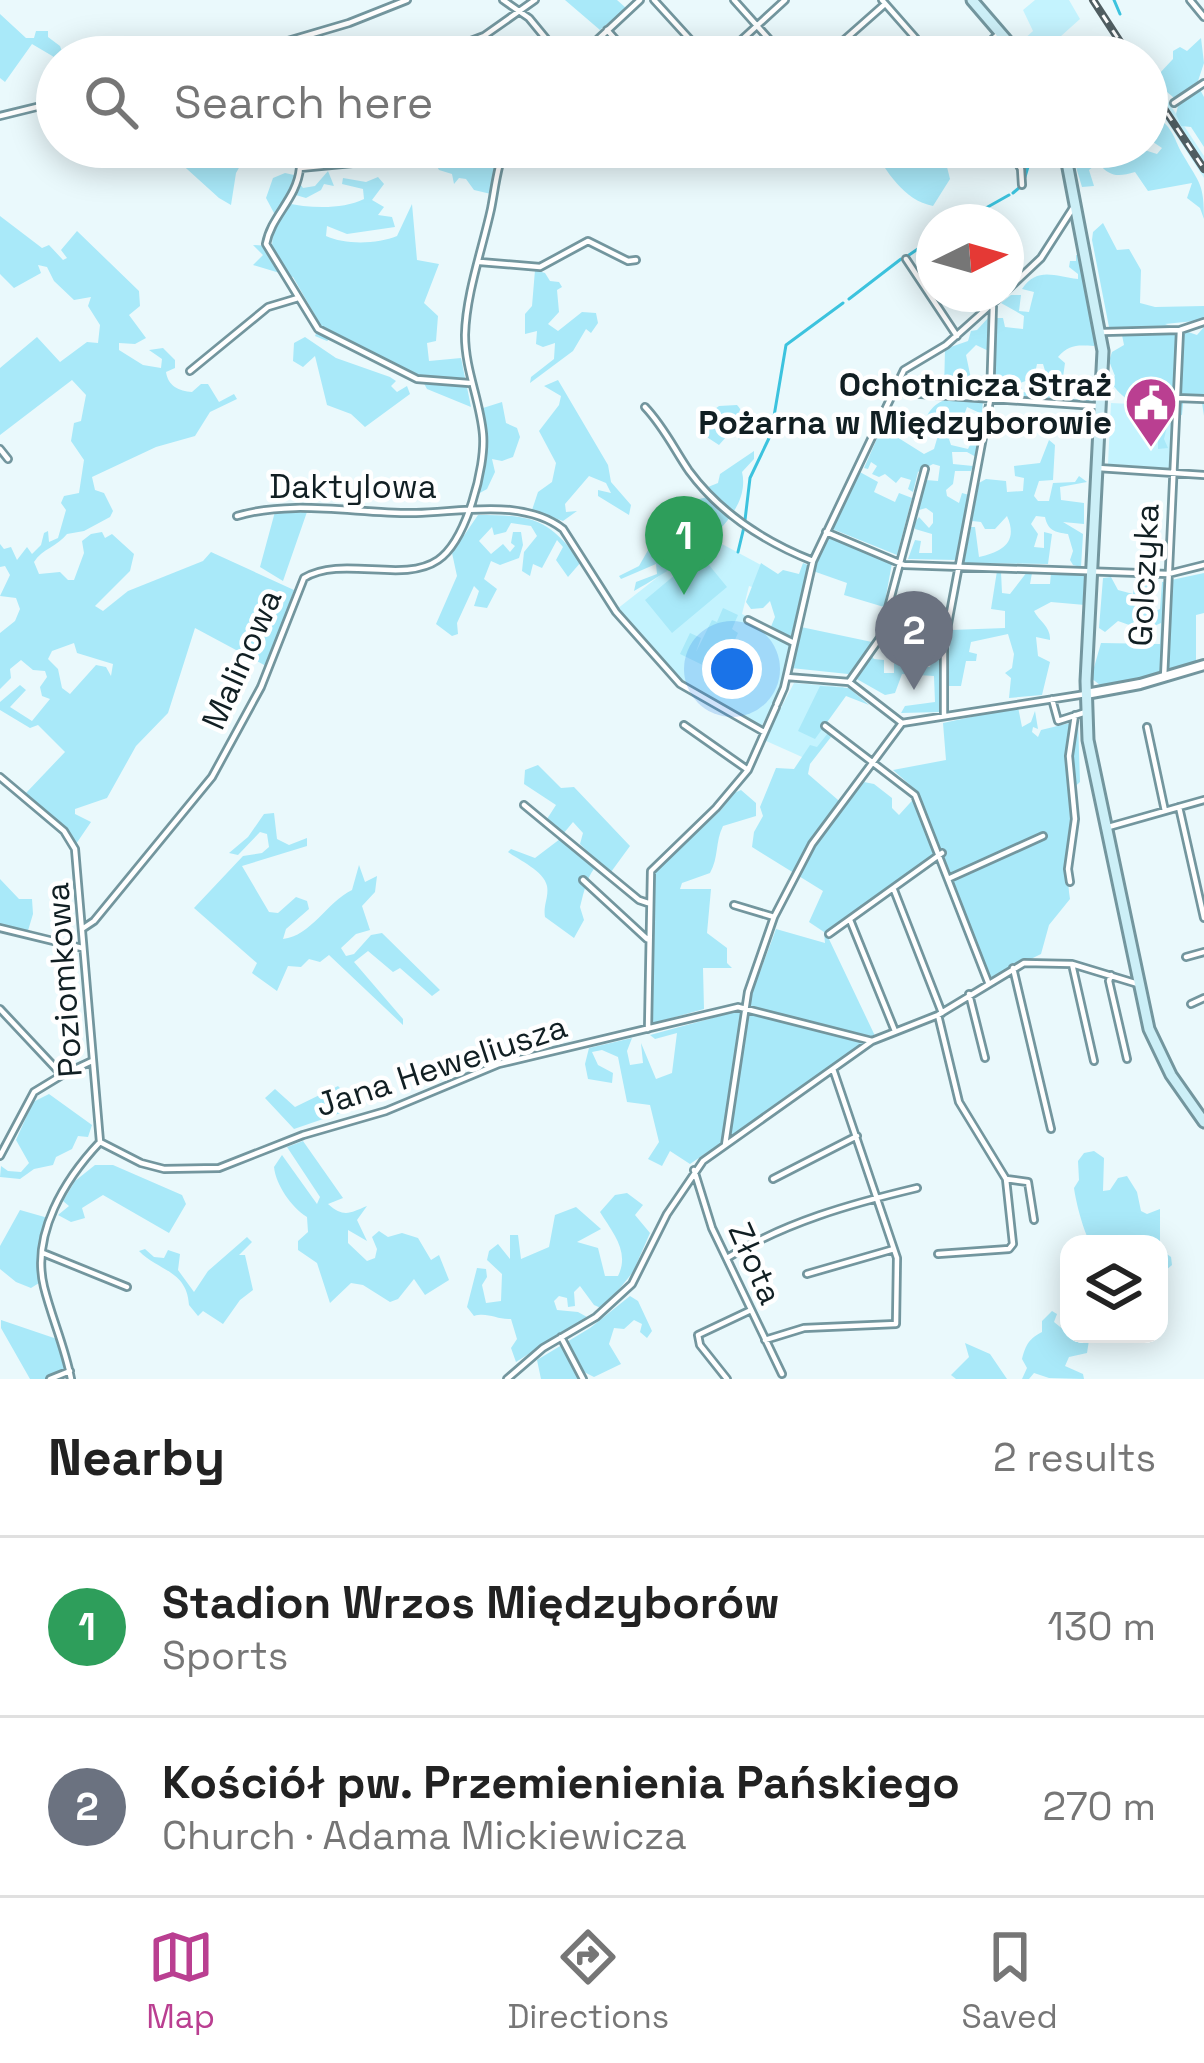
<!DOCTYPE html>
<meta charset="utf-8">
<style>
body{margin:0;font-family:"Space Grotesk",sans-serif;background:#f6f6f6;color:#222}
.controls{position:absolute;right:36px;bottom:36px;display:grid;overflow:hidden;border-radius:24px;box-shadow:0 6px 30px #0003}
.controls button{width:108px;height:108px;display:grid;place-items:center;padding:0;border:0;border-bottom:3px solid #e0e0e0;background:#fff;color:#222;font:60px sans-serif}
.compass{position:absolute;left:916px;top:204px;width:108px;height:108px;border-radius:50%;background:#fff;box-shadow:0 6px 30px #0003;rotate:85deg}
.you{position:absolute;left:732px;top:669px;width:42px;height:42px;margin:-30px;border:9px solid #fff;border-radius:50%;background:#1a73e8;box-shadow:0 0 0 18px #1a73e833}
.badge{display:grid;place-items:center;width:78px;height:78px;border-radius:50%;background:#ba3f91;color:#fff;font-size:39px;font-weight:700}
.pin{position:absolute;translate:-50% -99px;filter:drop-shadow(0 3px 6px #0008)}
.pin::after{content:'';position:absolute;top:63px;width:42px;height:36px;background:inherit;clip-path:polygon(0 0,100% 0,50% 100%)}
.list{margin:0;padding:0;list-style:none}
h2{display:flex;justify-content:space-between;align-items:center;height:156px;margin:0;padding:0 48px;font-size:51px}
h2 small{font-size:39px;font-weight:400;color:#767676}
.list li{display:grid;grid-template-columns:78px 1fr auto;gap:36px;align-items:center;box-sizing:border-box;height:180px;padding:0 48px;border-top:3px solid #e0e0e0}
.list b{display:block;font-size:45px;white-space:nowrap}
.list p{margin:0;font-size:39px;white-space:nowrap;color:#767676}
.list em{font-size:39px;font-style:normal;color:#767676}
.icon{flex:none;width:66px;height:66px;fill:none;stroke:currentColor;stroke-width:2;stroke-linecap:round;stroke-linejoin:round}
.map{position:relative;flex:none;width:1204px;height:1379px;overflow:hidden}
.search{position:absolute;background:#fff;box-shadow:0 6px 30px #0003;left:36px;right:36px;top:36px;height:132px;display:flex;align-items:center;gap:30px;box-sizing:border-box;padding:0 42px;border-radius:66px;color:#767676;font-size:45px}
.sheet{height:516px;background:#fff}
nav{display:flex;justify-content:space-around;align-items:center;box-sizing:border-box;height:168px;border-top:3px solid #e0e0e0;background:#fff;font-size:33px;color:#767676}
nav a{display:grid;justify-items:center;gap:6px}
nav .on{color:#ba3f91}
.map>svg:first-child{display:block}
.built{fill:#c4f3fe}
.green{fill:#a9e9f9;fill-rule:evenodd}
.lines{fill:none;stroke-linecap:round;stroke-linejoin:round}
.stream{stroke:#3cc3de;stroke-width:3}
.minor-casing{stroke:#73969e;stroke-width:10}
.tertiary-casing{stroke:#73969e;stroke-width:14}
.secondary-casing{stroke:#73969e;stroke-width:15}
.minor{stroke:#fff;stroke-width:4.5}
.tertiary{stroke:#fff;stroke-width:8}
.secondary{stroke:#cceff7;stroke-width:9}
.rail-casing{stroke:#505e62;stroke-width:8}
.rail{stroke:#fff;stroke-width:3;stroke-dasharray:9;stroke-linecap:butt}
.labels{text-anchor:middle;stroke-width:9;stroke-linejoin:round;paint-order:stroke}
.poi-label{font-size:33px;font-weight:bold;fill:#111f23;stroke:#fff;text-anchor:end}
.street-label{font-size:33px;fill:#111f23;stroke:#fff}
</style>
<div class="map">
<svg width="1204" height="1379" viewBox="0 0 1204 1379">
<rect width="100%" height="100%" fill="#eaf9fc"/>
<path class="built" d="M1035 0H1069L1080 19 1041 54 1028 53 1022 41 1033 31 1023 10Z
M1147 70 1204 156V178L1147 91Z
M1111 403 1174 406 1169 468 1108 464Z
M709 537 761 565 755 588 749 586 742 614 748 617 745 623 790 643 782 687 761 727 680 681 617 609Z
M794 683 844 687 816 723 831 733 811 761 764 740Z"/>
<path class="green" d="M565 0H617L626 8 600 30Z
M0 14 26 38H34L36 31H48V37L60 46 63 54 54 57 32 44 5 82 0 78Z
M1201 38 1204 63 1197 84 1204 97V147L1191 127 1181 126 1176 114 1179 102 1161 87 1158 75 1173 59V51L1180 47 1187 51Z
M1147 92 1159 104 1153 120 1159 125 1162 121C1175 132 1175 142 1183 155 1200 184 1204 184 1204 219L1200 208 1187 198 1192 183 1148 191 1135 172C1118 177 1110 177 1098 163L1089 170 1094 186 1082 187 1070 147H1114L1112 152 1122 157 1131 154 1135 147 1157 154 1162 148 1147 138Z
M199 147H251L236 173 231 205 219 198 177 160 190 163Z
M426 147H502L491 194 474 190 466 179 459 178 454 184 452 174 439 170Z
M871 147H942L950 179 933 206C903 200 887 171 871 147Z
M328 171 334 186 324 184 321 190 306 198 289 193 285 203C309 208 342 210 364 199L363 189 342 184 343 178 366 182 378 177 384 184 372 200 384 207 378 215 392 217 395 227 347 234 327 226 326 236C345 245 378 244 397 236L412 204 417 260 439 264 424 303 438 316 436 341 427 343 429 361 461 358 471 407 427 389 421 378 335 335 327 341 315 336 320 324 293 277 253 265 263 255 253 245 272 246 274 213 266 198 273 178 285 173 294 175 303 188 315 186Z
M0 216 42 248 49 245 63 260 67 258 61 250 77 231 139 291 140 306 129 315 146 338 135 344 119 343V350L143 365 161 368 162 359 149 350 163 348 175 360V368L166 372C168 386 179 391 192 392L201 384H208L219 402 234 394 237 399 210 412 195 436 156 447 92 477 95 490 104 493 113 511 110 517 84 531 67 534C58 546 42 549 34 562L39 574 60 572 68 580H74L84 553 82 541 91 534 102 532 105 538 112 534 134 554 130 571 95 606 103 611 128 591 203 561 211 552 294 590 266 666 195 628 168 713 136 746 107 798 75 809V814L91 822 76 844 66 828 26 793 65 752 38 725 30 728 0 710V702L20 685 26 690 10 707 32 721 50 699 42 696 40 687 47 677 45 671 33 670 21 660 10 669 11 678 0 689V633L15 621 20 609 16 598 0 596 10 575 5 566 0 567V544L4 549 11 547 17 560 27 547 32 554 41 545 44 533 48 531 49 542 58 538 66 510 61 503 64 496 79 493 84 460 71 441 74 423 81 421 86 395 72 380 0 435V368L37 337 60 362 87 342 98 343 100 325 88 306 91 297 74 300 54 281 47 267 38 265 41 273 14 288 0 274ZM74 643 77 653 113 664 111 676 106 667 96 665 70 694 62 688 58 669 48 659 52 651Z
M1103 223 1117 250 1129 249 1141 270 1140 303 1155 307 1204 306V320L1165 324 1197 335 1204 327V416L1201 396 1184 394 1182 415 1170 414 1164 439 1168 448 1158 449V439L1149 438 1152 413 1140 417C1135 400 1118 397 1111 381L1115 376 1109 361 1112 352 1124 345 1121 330 1109 327 1092 240 1093 232Z
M1076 255H1080L1096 342 1094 346C1078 345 1069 344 1058 357L1065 363 1061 391 1072 399 1091 400 1095 384 1099 387 1096 402 1047 399 1044 394 1050 387 1043 364H1037L1034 378 1020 383 1023 392 1038 393 1036 398H999L993 392 995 354 976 345 966 355 974 393 944 392 945 349 968 341 971 331 977 330 988 318H1003L1005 327 1023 329 1024 316 1001 303 1011 295H1021L1019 311 1029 312 1034 292 1022 289C1038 266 1055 277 1078 279V274L1069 267 1070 261H1076Z
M535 270 545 273 550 281 559 282 562 287 557 290 559 312 548 324 558 331 582 312 596 313 598 323 591 333 586 329 573 351 530 383 531 377 554 359 555 343 543 347 536 344 537 331 525 334V314L532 306Z
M305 337 336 358 390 377 396 381 391 386 397 392 407 386 410 394 365 427 351 414 327 405 315 356 303 367 293 361 294 343Z
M558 380 608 465 611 482 631 505 629 515 598 496V490L611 493 606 483 589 476 565 504 566 512 577 511 563 521 532 510 538 492 552 482 556 463 539 431 559 405 561 396 544 386Z
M952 397 983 400 982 414 967 407 964 415 973 421 979 419V432L974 436 953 434 949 439 951 445 968 449 971 443 977 445 976 457 967 452H952L953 464 973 466 971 471H955L953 484 946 490 947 496 959 503 962 493 969 495 959 552 957 560 908 559 915 540 921 541 919 553H932V534L915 529 914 523 919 517 929 528 933 523V513L926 508 919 510 915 494 921 491 926 480 938 481 940 466 933 464 918 472 913 492 908 489 911 480 901 477 896 483 885 474 879 477 872 474 877 466 871 462 868 469 864 468 879 434 889 432 924 454 934 449 939 432 923 430C926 411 934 403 952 397Z
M502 402 506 423 517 428 520 437 513 457 502 461 492 459 495 472 487 489 478 494 487 450 483 408Z
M737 405C747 416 745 427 739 440L734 428 719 445 699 432 696 423 719 406Z
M1049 440 1055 445 1053 480 1039 481 1034 496 1038 501H1049L1053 483 1075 482 1079 476 1087 482 1060 487 1061 500 1084 503V524L1063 522 1083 534 1081 567 1073 565 1070 560 1073 551 1068 534C1055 532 1048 531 1045 517L1036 516 1031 524 1038 534 1034 547 1044 548V532L1052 534 1048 564 964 563 971 527H975L979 557C1001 552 1019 543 1007 516L995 529H985L981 522 972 521 979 483 986 479 1006 481 1007 492 1023 491 1024 478 1015 476 1014 466 1040 463Z
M754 451V459L742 472C754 522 672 569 634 591L636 582 657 574 656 564 621 579 619 576 639 566 655 538 651 523 667 517 669 506 712 496 708 487 718 483 720 474Z
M858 471 878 482 874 492 895 502 899 493 912 498 897 555 830 528Z
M276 508 308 509 283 581 260 567Z
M478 515C532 515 548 518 581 562L568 577 556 560 563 547 557 540 542 568 533 564 530 576 522 571 524 552 537 536 531 526 511 523 506 532 494 535 492 527 479 541 491 554 503 544 510 552 515 546 511 543 513 532H521L523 545 519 558 500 565 491 561 484 579 497 589 487 608 474 606 479 591 474 586 457 623 458 634 452 636 436 624 457 576 452 553Z
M828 534 892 563 884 607 844 595 847 583 813 571Z
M700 554 727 587 672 633 645 600Z
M761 563 778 574 783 570 799 574 803 563 808 565 791 636 770 629 775 617 770 601 763 608 751 609 746 602Z
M997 571 1001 572 1002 593 1010 594 1027 572 1032 573 1030 584H1050L1051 573 1086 576 1085 605 1051 602 1034 611C1039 621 1051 627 1050 640L1036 637 1038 656 1050 662 1042 695 1009 698 1011 678 1005 673 1012 668 1014 654 1008 634 971 642 969 652 977 654 976 661H966L961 686H946L951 630 1005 628V611L991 609Z
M1204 573V613L1196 615V662L1155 676 1100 685 1091 678 1101 643 1160 644 1161 623 1152 627 1145 616H1136L1132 626 1118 621 1105 632 1099 628 1103 578 1111 577 1118 590 1133 594 1135 582 1148 581 1144 608 1151 613 1160 609 1162 582Z
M723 608 738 615 732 629 738 633 724 664 734 646 761 660 748 687 680 654 690 633 701 638 696 652 712 620 717 622Z
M936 623H942L940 712 901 713 905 706 935 702 934 676 902 674 895 693 885 695 848 674 791 668 801 627 872 642 867 650 874 659 884 660V673H894V659L912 645 911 656 917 666 930 667Z
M820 686 849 688 869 705 846 696 815 739 798 731Z
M1018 707 1022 727 1031 722 1035 711 1038 729 1033 727 1032 732 1038 737 1041 730 1078 721 1080 782 1068 793C1074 829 1064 863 1070 899L1049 925 1041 954 990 979 941 849 828 937 876 1038 690 1164 670 1151 662 1166 648 1159 659 1142 650 1105 627 1102 618 1057 602 1050 592 1052 598 1065 613 1073 612 1083 588 1079 585 1064 589 1048 632 1038 627 1051 630 1065 643 1063 641 1043 656 1079 672 1073 677 1033 655 1039 650 1035 742 1010 750 1002 756 971 760 972 776 929 825 943 824 932 809 922 823 891 752 847 754 832 763 816 760 807 776 768 794 769 810 745 817 747 828 733 831 737 810 764 808 774 845 806 864 782 874 784 892 798V808L899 815 919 793 893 770 946 760 943 723Z
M538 765 561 788 574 787 630 846 611 872 599 863C587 874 584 892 580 907L584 920 574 938 545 917C543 905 549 897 547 886 544 871 519 860 508 852L511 849 535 858 560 839 592 864 596 860 580 844 583 833 573 822 563 834 547 819 556 805 524 784 525 770Z
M741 790 756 803V816L723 826C715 842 719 857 710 873L682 883 680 889H711L707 933 727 948V963L732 968H703L704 1009 650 1024 654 873 721 810 734 793Z
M274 813 277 839 289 845 307 838V846L242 866 269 912 278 913 296 897 307 901 309 909 286 929 283 939C311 936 327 902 352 890L359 865 365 882 377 876 375 892 362 906 370 930 356 934 341 948 346 956 354 954 371 935 382 933 440 990 432 996 400 968 393 972 368 951 354 962 403 1019V1025L329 955 320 962 309 959 301 967 288 966 277 991 252 973 257 963 194 908 243 856 262 853 269 847 267 834 260 832 238 855 229 853 248 837 264 814Z
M0 879 19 899H32L33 914 27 934 0 927Z
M338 1086 358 1107 294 1129 265 1098 275 1089 295 1107Z
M49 1094 92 1125 88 1137 78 1136 72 1149 56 1157 53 1165 34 1169 20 1179 0 1177 1 1166 8 1171 21 1172 29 1163 16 1140 33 1102Z
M303 1141 343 1198 328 1204C344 1218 350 1213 367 1206L357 1220 367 1241 348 1230V1243L367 1261 375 1258 377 1249 372 1237 379 1231 388 1237 402 1233 418 1238 431 1260 439 1255 449 1280 425 1295 414 1279 398 1299 390 1302 363 1285 351 1283 330 1303 317 1263 298 1250V1241L308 1232 307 1217C291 1207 276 1185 274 1167L282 1155 317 1204 320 1197 287 1147Z
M1094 1151 1104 1158 1103 1191 1110 1190 1118 1178 1127 1176 1137 1192 1141 1211 1147 1214 1160 1209V1249L1171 1257 1172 1265 1159 1276V1244H1091C1084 1233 1076 1203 1074 1188L1079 1180 1078 1161 1084 1153Z
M95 1165H113L182 1195 186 1204 169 1233 103 1195 82 1208 85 1218 71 1222 58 1215 69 1206 63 1201 75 1181Z
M627 1193 643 1205 635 1215 650 1233 633 1272 603 1309 594 1305 580 1286 574 1292 575 1306 568 1307 567 1298 559 1296 554 1301 557 1310 578 1312 587 1317 516 1362 511 1348 517 1339 511 1319C497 1320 488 1312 474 1316L467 1307 477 1268 486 1269 487 1277 482 1285 486 1303 501 1301 502 1274 487 1260 489 1251 498 1244 510 1259V1235H518L521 1259 549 1247 555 1215 576 1207 601 1229 577 1242 598 1248 605 1276H618C630 1252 613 1233 600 1212L615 1195Z
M20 1210 48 1218 39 1251V1283L31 1288 16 1282 0 1269V1246Z
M247 1237 252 1242 239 1255H245L253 1290 240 1300 223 1324 203 1311 198 1316 189 1305C187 1270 158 1271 139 1251L145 1249 154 1257 164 1258 168 1250 180 1254 178 1270 194 1292 208 1271Z
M630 1296 638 1301 652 1331 647 1338 640 1332 642 1324 634 1320 624 1329 614 1328 609 1344 621 1364 594 1377 584 1372 577 1379H541L537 1360 590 1328Z
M1052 1311 1057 1314 1054 1322 1069 1334H1090L1087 1353 1069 1357 1065 1366 1083 1374 1084 1379 1049 1378 1034 1373 1029 1379H1022L1027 1368 1022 1359C1026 1344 1029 1339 1042 1332V1321Z
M1 1320 57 1339 67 1368 45 1379H30L1 1328Z
M965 1343 990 1354 1007 1379H956L951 1375 969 1357Z"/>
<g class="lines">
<path class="stream" d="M1114 0 1120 14
M1095 57 1099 45
M1024 180 1034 147
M1013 193 1020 187
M961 222 1009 195
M909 255 934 238
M849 299 901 259
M745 520 750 478 771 434 786 345 843 303
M738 552 744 527"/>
<g class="minor-casing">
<path id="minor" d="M503 0 529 18 561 57
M654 0 706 57
M734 0 785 57
M882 0 932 57
M1190 0 1204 17
M607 30 631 57
M459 45 468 57
M234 57 349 23 407 0
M429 57 484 36 535 0
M579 57 640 0
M723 57 785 0
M825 57 885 4
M972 57 1001 32
M1174 103 1204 83
M0 116 57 102
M1009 147 1021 169 1022 185
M384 160 300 168C297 199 271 216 266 244L318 329 417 379 469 383
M906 259 957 336
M480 262 540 267 588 241 628 261 636 260
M1006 291 1041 258 1073 208
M1103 332 1180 330 1204 322
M190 371 268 307 298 298
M892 392 1096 406
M1177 398 1204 399
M645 407C664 427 674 449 689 471 720 513 765 542 813 561
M0 449 8 459
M1098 468 1204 475
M237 516C294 499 357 514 416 513 447 512 479 507 510 510 529 512 549 518 563 529L616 612 680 684 764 732
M826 532 904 565 1168 574 1204 565
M748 620 794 643
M787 677 849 682 902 723
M1164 678 1180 330
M849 682 880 638 925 469
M1052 699 1058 721 1086 712
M777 704 784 688 813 561 904 370 946 345 1003 294
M944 716V645L990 400 993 304
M902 723 1086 694
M684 725 748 770
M825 726 915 795 988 982
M1147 727 1165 811
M0 777 64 831 75 849 100 1142
M524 805 639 900 648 903
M1179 807 1204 918
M1105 828 1204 800
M950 878 1043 836
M583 880 647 939
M1070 882 1068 869 1075 819 1069 756 1075 715
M894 890 942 1013
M734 905 774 917
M850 920 895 1031
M0 928 82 948
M82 929 94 921 212 777 261 687 304 578C342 555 403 584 438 560 466 541 486 467 483 434 480 400 465 370 465 335 466 294 482 250 491 209 495 189 497 166 505 147
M829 934 942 853
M1186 957 1204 952
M1072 964 1094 1061
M1013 968 1051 1129
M1111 975 1109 981 1127 1059
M969 994 985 1058
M1191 1004 1204 998
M0 1009 62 1075 92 1061
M938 1015 959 1102 1006 1179 1013 1244 1009 1249 938 1254
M648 1029 651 871 716 808 748 770 776 707
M100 1142 141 1163 164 1169 219 1168 303 1135 386 1111 499 1064 738 1007 872 1041
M725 1145 748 992 774 917 812 844 902 723
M0 1156 34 1092 62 1075
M694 1170 712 1228 782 1374
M773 1179 857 1136
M1006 1179 1028 1182 1034 1220
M43 1253 127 1287
M727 1258C786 1222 850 1204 917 1188
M807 1274 894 1249
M561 1337 583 1379
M765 1340 804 1328 896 1324 897 1258 833 1069
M50 1379 70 1371
M71 1379C65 1347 52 1319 44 1287 31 1234 65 1179 100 1142
M507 1379 543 1348 596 1317 632 1284 667 1214 703 1161 872 1041 938 1015 1024 963 1072 964 1138 984
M727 1379 700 1345 698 1335 751 1310"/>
</g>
<g class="tertiary-casing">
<path id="tertiary" d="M1086 694 1140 684 1204 665"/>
</g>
<g class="secondary-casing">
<path id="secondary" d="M972 0 1021 57
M1064 147 1103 351 1086 681 1088 740 1149 1029 1171 1075 1204 1122"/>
</g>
<use href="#minor" class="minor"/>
<use href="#tertiary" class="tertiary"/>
<use href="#secondary" class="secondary"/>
<g class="rail-casing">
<path id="rail" d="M1093 0 1130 57
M1147 83 1204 169"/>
</g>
<use href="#rail" class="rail"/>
</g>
<defs>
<g id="civic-pin" transform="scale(2.7)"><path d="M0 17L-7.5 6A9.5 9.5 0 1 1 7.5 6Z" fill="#ba3f91" stroke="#fff"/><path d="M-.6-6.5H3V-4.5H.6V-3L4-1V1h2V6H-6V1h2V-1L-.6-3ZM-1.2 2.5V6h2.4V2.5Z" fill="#fff"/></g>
</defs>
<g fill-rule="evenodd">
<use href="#civic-pin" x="1151" y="403"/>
</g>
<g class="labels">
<g class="poi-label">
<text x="1112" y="396">Ochotnicza Straż<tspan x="1112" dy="38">Pożarna w Międzyborowie</tspan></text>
</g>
<g class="street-label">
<text x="353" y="498">Daktylowa</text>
<text transform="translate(1143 575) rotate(-87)" y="12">Golczyka</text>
<text transform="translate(241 659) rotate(-66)" y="12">Malinowa</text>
<text transform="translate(63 980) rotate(-94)" y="12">Poziomkowa</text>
<text transform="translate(441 1065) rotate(-18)" y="12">Jana Heweliusza</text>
<text transform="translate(756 1263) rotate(66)" y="12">Złota</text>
</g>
</g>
</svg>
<div class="controls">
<button><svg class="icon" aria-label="layers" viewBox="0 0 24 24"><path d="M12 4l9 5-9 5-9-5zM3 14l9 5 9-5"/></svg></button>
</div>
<svg class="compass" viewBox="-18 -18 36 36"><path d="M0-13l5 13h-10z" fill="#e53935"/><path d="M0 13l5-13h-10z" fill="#767676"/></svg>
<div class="you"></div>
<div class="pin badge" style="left:684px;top:595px;background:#2e9e5b">1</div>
<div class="pin badge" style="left:914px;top:690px;background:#6b7280">2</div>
<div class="search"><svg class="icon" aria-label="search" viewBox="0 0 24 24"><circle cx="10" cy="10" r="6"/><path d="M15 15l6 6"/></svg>Search here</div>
</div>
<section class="sheet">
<h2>Nearby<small>2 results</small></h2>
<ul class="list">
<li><span class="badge" style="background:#2e9e5b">1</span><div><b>Stadion Wrzos Międzyborów</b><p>Sports</p></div><em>130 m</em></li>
<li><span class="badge" style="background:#6b7280">2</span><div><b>Kościół pw. Przemienienia Pańskiego</b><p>Church · Adama Mickiewicza</p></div><em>270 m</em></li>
</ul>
</section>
<nav>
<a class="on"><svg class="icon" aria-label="map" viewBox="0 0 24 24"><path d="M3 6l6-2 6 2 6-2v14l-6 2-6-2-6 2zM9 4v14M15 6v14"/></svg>Map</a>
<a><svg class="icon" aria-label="directions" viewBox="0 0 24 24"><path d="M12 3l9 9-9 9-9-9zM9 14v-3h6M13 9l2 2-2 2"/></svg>Directions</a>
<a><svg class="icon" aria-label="saved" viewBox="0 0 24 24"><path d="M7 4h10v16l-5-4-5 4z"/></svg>Saved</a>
</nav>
